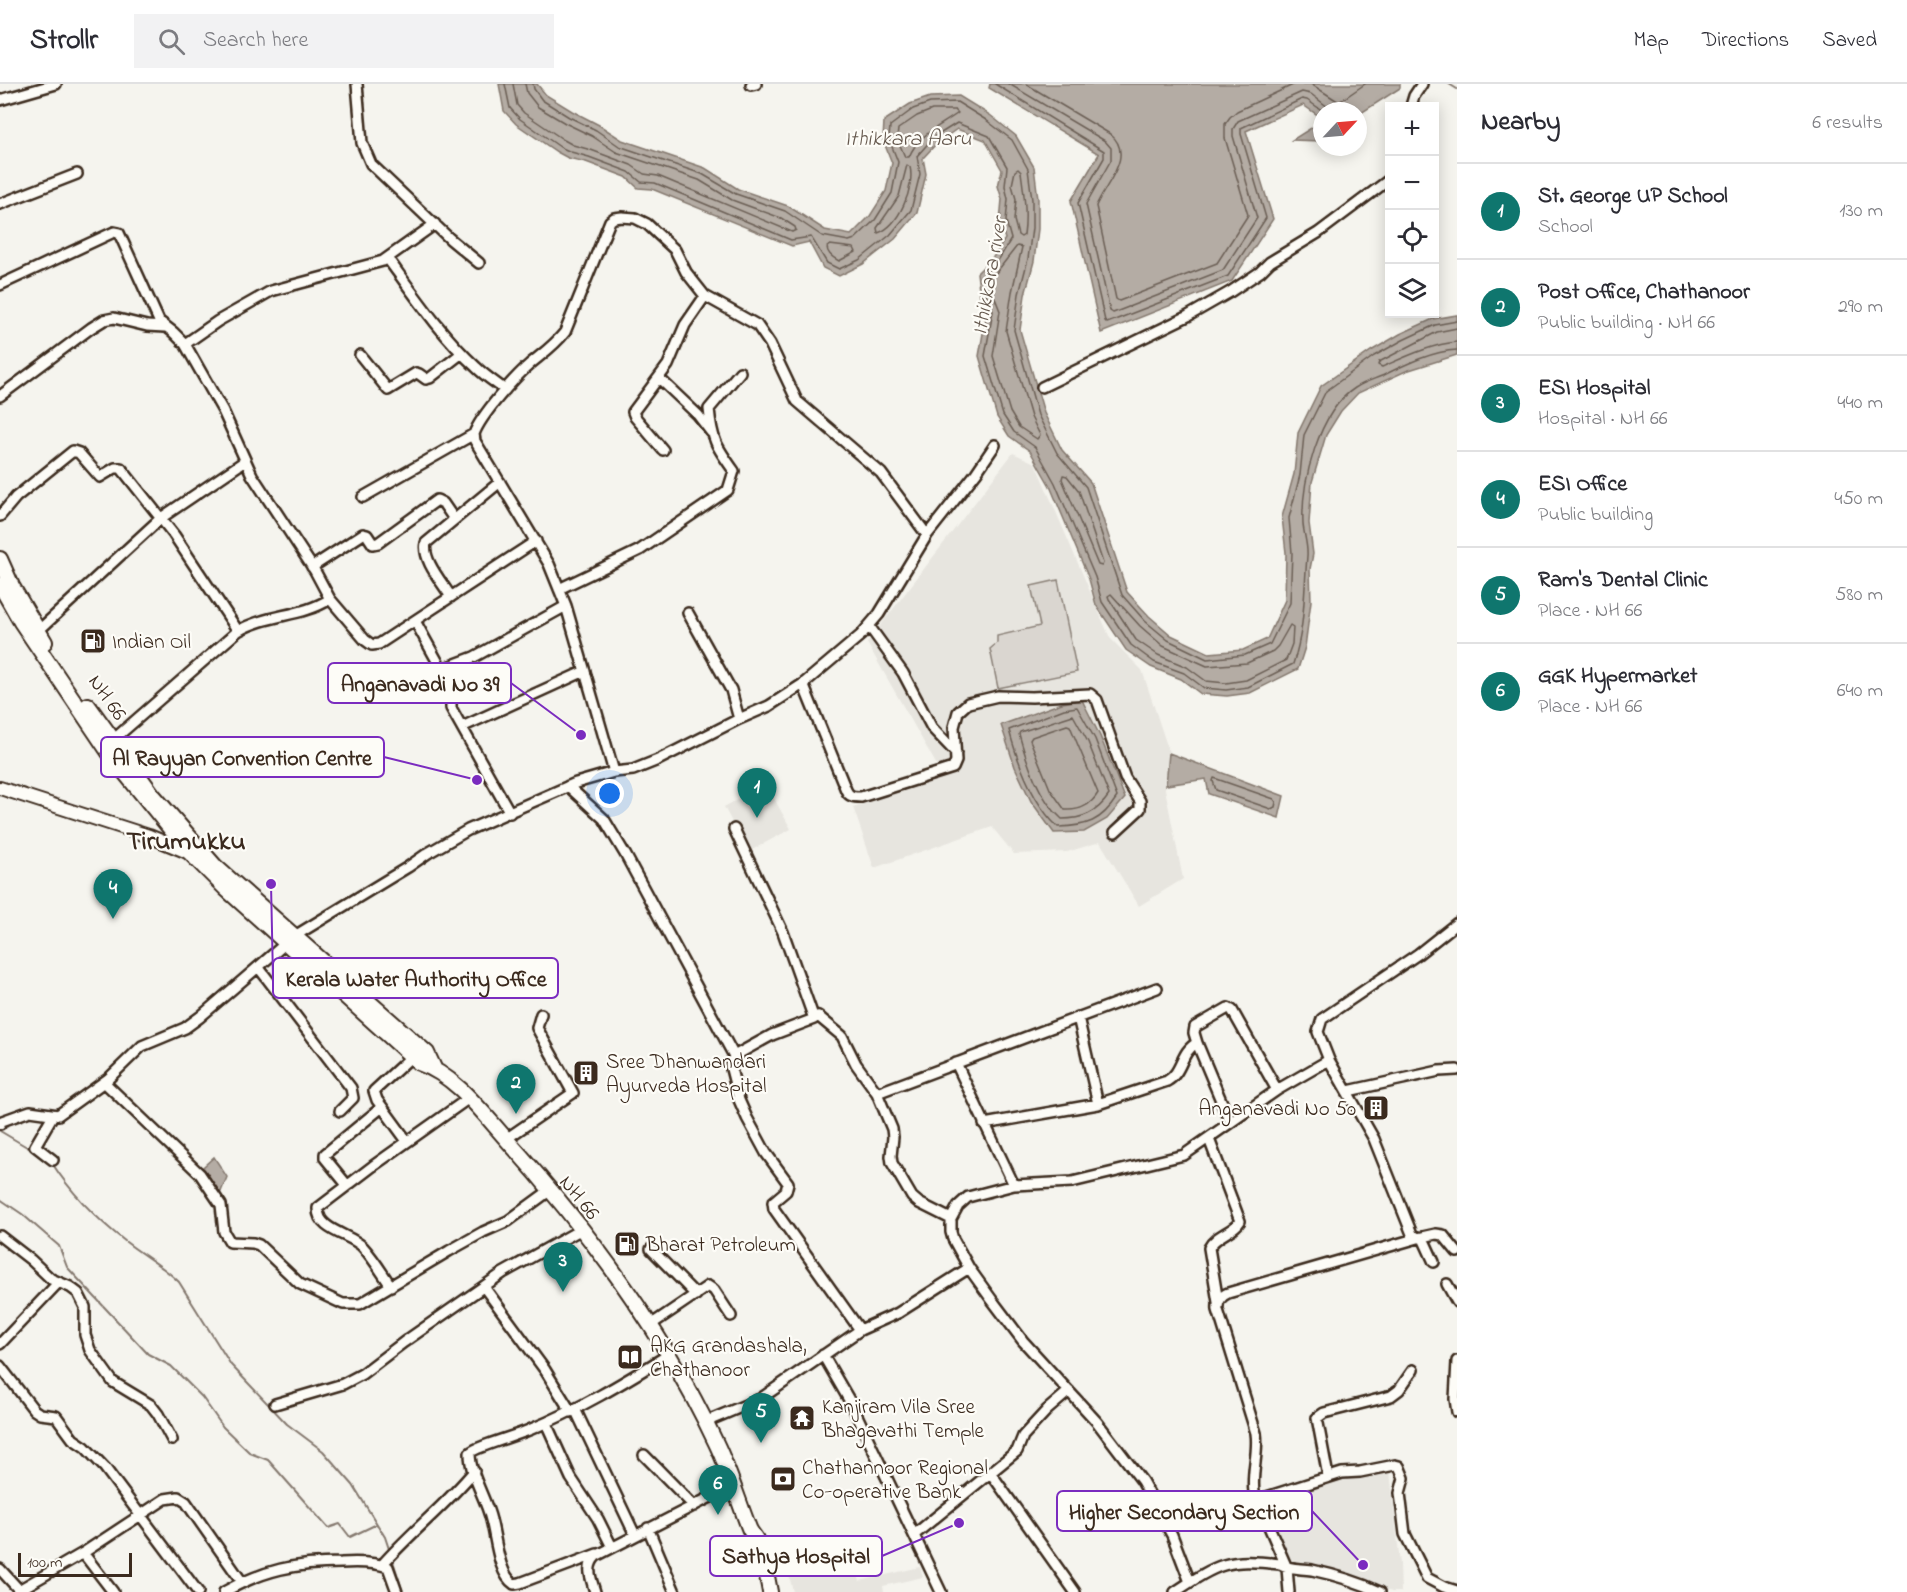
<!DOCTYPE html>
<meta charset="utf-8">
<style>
body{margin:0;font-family:"Indie Flower",sans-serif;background:#f2f2f3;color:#2b2b33}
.controls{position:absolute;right:18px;top:18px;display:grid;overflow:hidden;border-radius:0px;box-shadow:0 3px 15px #0003}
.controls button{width:54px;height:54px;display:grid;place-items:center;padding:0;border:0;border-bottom:2px solid #e1e1e2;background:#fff;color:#2b2b33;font:30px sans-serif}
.compass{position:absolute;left:1313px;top:18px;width:54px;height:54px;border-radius:50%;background:#fff;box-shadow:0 3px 15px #0003;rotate:64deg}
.scale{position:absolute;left:18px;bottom:15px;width:114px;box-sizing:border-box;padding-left:6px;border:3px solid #3b2a1e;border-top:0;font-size:16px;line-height:21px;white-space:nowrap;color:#3b2a1e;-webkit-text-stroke:4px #fdfcf7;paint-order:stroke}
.you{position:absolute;left:610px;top:710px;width:21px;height:21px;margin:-15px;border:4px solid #fff;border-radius:50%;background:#1a73e8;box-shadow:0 0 0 9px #1a73e833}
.badge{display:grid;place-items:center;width:39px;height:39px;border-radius:50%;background:#0f766e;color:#fff;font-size:20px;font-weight:700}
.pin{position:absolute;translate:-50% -50px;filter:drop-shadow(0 2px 3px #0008)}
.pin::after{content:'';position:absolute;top:32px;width:21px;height:18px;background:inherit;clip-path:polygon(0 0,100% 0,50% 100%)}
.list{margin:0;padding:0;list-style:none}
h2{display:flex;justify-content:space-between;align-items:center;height:78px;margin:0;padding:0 24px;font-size:26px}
h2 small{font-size:20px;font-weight:400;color:#7c7c81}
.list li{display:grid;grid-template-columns:39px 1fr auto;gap:18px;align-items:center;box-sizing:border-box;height:96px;padding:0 24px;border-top:2px solid #e1e1e2}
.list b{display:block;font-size:22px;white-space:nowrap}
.list p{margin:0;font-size:20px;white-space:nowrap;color:#7c7c81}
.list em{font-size:20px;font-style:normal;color:#7c7c81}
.icon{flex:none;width:33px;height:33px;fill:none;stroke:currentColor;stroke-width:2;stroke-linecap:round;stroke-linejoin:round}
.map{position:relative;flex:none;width:1457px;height:1508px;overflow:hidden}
header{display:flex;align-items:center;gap:36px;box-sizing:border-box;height:84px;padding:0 30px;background:#fff;border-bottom:2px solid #e1e1e2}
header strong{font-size:28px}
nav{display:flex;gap:33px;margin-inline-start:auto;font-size:21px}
.search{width:420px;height:54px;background:#f2f2f3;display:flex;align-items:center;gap:15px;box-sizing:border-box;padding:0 21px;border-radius:0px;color:#7c7c81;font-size:22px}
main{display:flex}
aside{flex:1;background:#fff}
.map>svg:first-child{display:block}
.built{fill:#e7e5df}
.green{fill:#dad6d0;stroke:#8a8077;stroke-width:1.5}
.water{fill:#b4aca4;stroke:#84786e;stroke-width:1.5}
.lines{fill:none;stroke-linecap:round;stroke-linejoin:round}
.shore{stroke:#6b5e54;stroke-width:1.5}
.stream{stroke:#84786e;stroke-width:2}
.minor-casing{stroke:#3b2a1e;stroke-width:14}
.major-casing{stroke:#3b2a1e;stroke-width:16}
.highway-casing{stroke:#3b2a1e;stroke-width:18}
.minor{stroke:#fdfcf7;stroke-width:9}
.major{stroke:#fdfcf7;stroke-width:12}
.highway{stroke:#fdfcf7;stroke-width:14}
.labels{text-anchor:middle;stroke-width:4.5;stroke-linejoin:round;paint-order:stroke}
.poi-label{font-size:21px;fill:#3b2a1e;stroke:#fdfcf7;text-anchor:start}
.street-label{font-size:21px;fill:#3b2a1e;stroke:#fdfcf7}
.water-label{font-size:22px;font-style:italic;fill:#65584d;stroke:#fdfcf7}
.district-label{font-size:27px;font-weight:bold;fill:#3b2a1e;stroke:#fdfcf7}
.leader{fill:none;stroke:#7b2cbf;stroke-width:2}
.callout-dot{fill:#7b2cbf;stroke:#fdfcf7;stroke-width:2}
.callout{fill:#fdfcf7;stroke:#7b2cbf;stroke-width:2}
.callout-label{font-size:22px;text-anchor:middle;font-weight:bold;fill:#3b2a1e}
</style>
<header>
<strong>Strollr</strong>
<div class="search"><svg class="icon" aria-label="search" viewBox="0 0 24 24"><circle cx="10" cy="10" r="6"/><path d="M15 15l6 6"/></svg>Search here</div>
<nav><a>Map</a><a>Directions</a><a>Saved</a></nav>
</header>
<main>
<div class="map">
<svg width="1457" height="1508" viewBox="0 0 1457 1508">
<rect width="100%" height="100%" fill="#f5f4ee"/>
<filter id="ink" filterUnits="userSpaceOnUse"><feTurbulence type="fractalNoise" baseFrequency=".0167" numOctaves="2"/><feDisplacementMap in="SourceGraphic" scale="12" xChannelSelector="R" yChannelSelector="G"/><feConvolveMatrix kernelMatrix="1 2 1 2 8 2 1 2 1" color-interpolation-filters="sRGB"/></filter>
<g filter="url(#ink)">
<path class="built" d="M1013 369 1035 379 1110 554 1142 586 1171 674 1165 705 1183 795 1139 822 1100 758 1067 768 1014 770 992 743 874 784 853 723 938 693 939 685 867 559Z
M766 700 791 745 748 768 724 723Z
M1390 1387 1400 1480 1401 1508H1392L1329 1487 1286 1477 1262 1418 1345 1391Z
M850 1467 860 1497 920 1483 923 1493 883 1502 884 1508H793L788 1487Z"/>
<path class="green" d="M1058 496 1077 588 998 604 990 565 997 559V552L1040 542 1031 502Z"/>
<path class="water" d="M499 0H537L546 11 572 27 599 41 622 56 705 84 738 105 788 122 825 146 851 151 870 132 886 107 892 79 883 56 884 37 910 20 930 13 959 12 990 31 1016 52 1034 83 1038 115V145L1034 177 1025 211 1020 246 1044 329 1062 366 1091 399 1127 508 1149 532 1171 551 1209 569 1243 566 1267 555 1285 516 1286 469 1282 433 1294 390 1298 349 1321 302 1371 267 1400 250 1433 235 1457 231V271L1406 287 1358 309 1341 327 1326 351 1312 398 1309 439 1313 470 1310 485 1311 517 1305 563 1298 585 1250 609 1227 612 1201 610 1181 595 1151 583 1126 566 1096 521 1089 495 1050 402 1030 367 1009 352 997 333 979 272 987 227 980 213 977 189 994 172 1005 155 1000 138 1002 115 998 102 1002 86 985 56 957 45 937 59 923 74 926 90 917 129 895 155 863 180 839 192 823 184 809 158 792 162 652 105 638 104 626 93 586 78 568 74 557 68 516 40 504 27Z
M990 0H1400V4L1358 31V27H1322V34L1303 21 1246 47 1273 135 1232 197 1101 249 1071 117 1099 70 989 4Z
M1316 41 1322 48V57L1292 56Z
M1082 616 1100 652 1125 714 1107 735 1084 748 1054 749 1031 717 1015 683 1001 641 1062 619Z
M1169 669 1284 712 1279 734 1209 710 1206 695 1166 701Z
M214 1073 227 1093 220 1110 203 1083Z"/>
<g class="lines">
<path class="shore" d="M505 0 510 24 520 35 560 63 571 68 589 73 629 88 641 98 655 99 791 156 811 153 827 179 839 185 859 176 890 151 911 126 920 90 917 72 933 54 957 39 989 52 1007 83 1005 102 1008 115 1006 137 1011 155 999 175 984 192 986 211 993 227 985 272 1003 331 1014 348 1035 363 1055 399 1095 493 1102 518 1131 561 1154 578 1184 589 1204 604 1226 606 1248 603 1293 580C1305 545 1304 508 1307 472 1308 462 1304 451 1303 440 1301 399 1318 328 1355 304 1364 298 1375 295 1384 291 1406 280 1433 267 1457 266
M513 0 517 21 524 29 564 56 573 61 591 66 631 81 644 90 658 92 792 148 796 146 795 143 781 134 732 116 699 96 616 68 592 52 565 39 538 23 527 9 525 0
M533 0 534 5 542 16 569 33 596 46 619 62 702 90 736 110 785 127 822 152 849 157 855 155 875 136 892 109 898 78 889 55 890 42 913 25 930 19 957 18 986 36 1012 56 1028 85 1032 116V144L1028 175 1019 210 1014 246 1038 331 1057 369 1086 403 1122 511 1145 537 1168 556 1207 575 1245 571 1270 560 1290 519 1292 469 1289 434 1300 391 1304 351 1326 307 1374 272 1403 256 1435 241 1457 237
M995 0 1104 67V74L1078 119 1105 237 1107 239 1228 192 1266 134 1241 50V44L1302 15 1307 16 1323 27
M1009 0 1105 57 1111 64V76L1086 120 1110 227 1113 229 1223 186 1257 134 1233 52V45L1238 37 1302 8 1311 10 1333 27
M1026 0 1110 50C1136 71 1105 100 1096 122L1116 215 1119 217 1217 179 1248 131 1225 54V40L1230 33 1237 27 1295 0
M1311 0 1339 18 1365 0
M932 26H955L958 29C941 42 918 50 909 73H905L897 54 898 45 917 32Z
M907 81 910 83C915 103 899 142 878 149L877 144 899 112Z
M1018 85 1021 88C1024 109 1027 130 1024 151L1021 153 1018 151 1014 136 1016 115 1012 101 1015 87Z
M830 161 854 164 856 168 839 177C833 174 827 170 827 163Z
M1017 162 1022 163 1012 208 1006 247 1031 333 1040 351 1037 355 1019 343 1010 328 993 272 1000 227 993 209 992 194Z
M1457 244 1437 248 1379 278 1378 281 1382 283C1405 273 1432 260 1457 258
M1063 391 1067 392 1079 407 1103 479 1102 482 1098 481 1062 395Z
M1111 510 1140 542 1163 562 1207 582 1247 579 1273 567 1278 562 1290 541 1293 543 1292 560 1286 576 1246 596 1226 599 1206 597 1187 583 1158 571 1136 556 1109 515 1108 512Z
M1077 623 1095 655 1117 713C1101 738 1087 742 1058 743 1033 720 1018 679 1009 646L1064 625Z
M1073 631 1088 658 1109 711C1097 729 1082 735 1062 735 1039 715 1027 679 1019 650L1020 648Z
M1067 641 1070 642 1098 709C1091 721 1079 727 1065 726L1050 705 1030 656 1032 653Z
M1214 694 1274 715 1276 718 1275 723 1271 725 1216 706 1213 697Z"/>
<path class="stream" d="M1449 0 1457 5
M0 1047 37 1069
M52 1079C71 1109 98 1136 126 1158 144 1172 163 1182 179 1198L231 1281 287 1340 323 1367 353 1401 385 1453 390 1468
M0 1115 22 1130 59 1162 67 1183 148 1270 171 1282 202 1313 223 1343 250 1369 268 1376 328 1444 340 1440 350 1453 377 1440
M392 1474 403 1508"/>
<g class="minor-casing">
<path id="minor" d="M357 0 362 59 371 80 450 155 479 179
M751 1 756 0
M0 16 56 0
M1411 22 1414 12 1422 0
M0 120 77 90
M388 175C415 212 442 252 476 283 485 292 496 299 505 306
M0 201 114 148 119 149 159 237 173 248 185 260 223 327 252 391 315 487 330 515 365 556 372 561 379 560 536 457
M185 260 218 237 271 207 383 177 435 140
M360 271 388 306 416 289 419 290 426 295 430 294 462 269
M659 294 698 331 711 348
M1042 303 1188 232 1230 208 1260 188 1270 178 1318 149 1390 95
M0 312 91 244 104 236 114 234 147 242 165 243
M663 366 635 333 633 328 668 281 685 241 705 212
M363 413 474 350
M0 432 16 413 73 367 79 369 100 393 115 384H121L174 451 238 547
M312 483 363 450 367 451 373 460 378 459 437 416 443 419 454 435
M559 505 640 466 728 406 734 387C716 362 712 356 709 325L740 288
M451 513C442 498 422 476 426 459L500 398
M688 529 731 606 739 635
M415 537 451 602V624L510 729
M869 542 903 589 932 644 956 669
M38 547 161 434 245 377
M442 585 474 573 566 522
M803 600 846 706C849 713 854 713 861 713L953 684 956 677 954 643 958 628 968 619 998 612 1032 613 1090 610 1097 616 1125 694 1140 717V725L1115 748
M462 643 585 587
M113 656 238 547C267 530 302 533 330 515
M614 688 566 522 549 480 475 357 474 350C481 331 514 294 530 280 542 270 555 261 565 248L610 137 614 134 622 133 635 134 647 140 675 166 686 188 705 212 757 241 770 260 797 317 881 389 927 451 976 389 995 361
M568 702 604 735 625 770 734 972 730 981 739 1016 747 1034 766 1069 788 1099 786 1107 773 1118 774 1125 860 1246
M734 745 783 848 814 935 818 932 842 952 856 980 877 1009 892 1045 893 1053 891 1072 892 1079 912 1113 919 1119 951 1135
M259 884 351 1004 353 1014 340 1027
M1078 933 1098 1020
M1197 959 1230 1038
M734 972 772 951 814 935
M1329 976 1374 1055 1412 1150 1418 1154 1436 1150 1443 1151 1457 1168
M956 979 1014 1101
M104 998 200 1090 221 1121 224 1148 230 1158 253 1159 259 1161 300 1200 343 1220H360L449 1167 483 1148 508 1137 549 1107
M1348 1007 1439 987 1457 986
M877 1009 1157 904
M0 1040 2 1037 30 1027 58 1031 108 995 142 962 185 944 200 933 293 853 408 783 428 769 468 746 576 699 614 688 633 686 658 676 739 635 769 622 803 600 861 551 879 530 927 451
M984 1040 1098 1020 1167 997C1183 988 1180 968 1197 959L1194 949 1195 943 1228 924 1232 926 1277 1006
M506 1055 573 1009 537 944 541 930
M1209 1055 1240 1137C1233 1149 1216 1150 1209 1164L1218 1218
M407 1057 377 1016 374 1007 412 972
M53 1076 35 1062 53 1031
M347 1101 325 1074V1070L382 1023
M0 1152 31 1176 51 1195 70 1203 78 1209 85 1223V1251L90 1266 113 1298 151 1321 158 1330 172 1356
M1423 1154 1434 1178
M651 1165 696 1211
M1447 1200 1457 1218
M391 1202C382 1189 374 1175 363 1163 351 1150 317 1147 318 1124L373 1082 469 1014
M484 1203 545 1286 571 1328
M649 1242 708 1202 714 1206 731 1232
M0 1260 58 1199
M823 1271 852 1321 941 1508
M1457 1277 1455 1315 1457 1328
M0 1282 34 1326 40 1330 56 1332 73 1355 85 1363 105 1384 198 1508
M275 1320 343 1300 362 1290 404 1258 503 1189 580 1146
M575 1325 635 1451
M705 1338 760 1315 860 1246 898 1229 969 1184
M546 1339 571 1394 598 1435 612 1463
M644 1371 694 1422
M990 1388 1075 1508
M1328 1392 1317 1334 1324 1329 1391 1312 1399 1306 1413 1286
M1257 1416 1342 1389 1360 1388 1395 1381 1399 1382 1404 1394 1400 1409 1405 1450 1427 1494 1444 1503 1457 1507
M648 1444 675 1508
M914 1451 1017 1367 1023 1352 1047 1326 1069 1307
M83 1469 113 1508
M597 1470 520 1499 514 1500C498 1490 496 1453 491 1436 486 1414 470 1392 470 1369 475 1363 518 1351 529 1346 578 1326 623 1299 668 1271
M382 1481C411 1448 446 1421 474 1387
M0 1485 21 1508
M1190 1498 1172 1451 1142 1397 1097 1338 1023 1257 992 1216 969 1184 953 1155 951 1148V1135L958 1122 968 1113 1014 1101 1072 1098 1184 1071 1277 1006 1329 976 1318 948 1322 935 1418 870 1457 839
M19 1506 83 1469 165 1415 178 1413 186 1418 242 1498
M224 1508C263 1486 296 1479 341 1479 356 1478 374 1478 388 1483L397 1508
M595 1508C591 1494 585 1483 596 1472L734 1401
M1175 1508C1219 1479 1227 1474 1280 1480 1290 1486 1301 1484 1312 1486 1335 1491 1359 1498 1380 1508
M1289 1508 1287 1484 1254 1408C1251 1388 1259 1369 1256 1349L1218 1226C1217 1217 1221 1212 1228 1209L1418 1154"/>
</g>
<g class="major-casing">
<path id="major" d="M0 704 149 752 190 769"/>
</g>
<g class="highway-casing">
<path id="highway" d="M0 475 12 502 45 558
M0 501 21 538 112 673 190 769 225 804 419 979C455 991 482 1028 507 1056 587 1145 665 1250 716 1359 729 1386 738 1416 749 1444 751 1449 756 1454 758 1459 764 1474 767 1492 770 1508
M88 621 153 711 215 782 427 969 434 984"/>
</g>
<use href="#minor" class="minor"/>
<use href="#major" class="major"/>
<use href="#highway" class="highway"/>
</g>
</g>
<defs>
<g id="fuel-square" transform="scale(1.35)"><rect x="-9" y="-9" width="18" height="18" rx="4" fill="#3b2a1e" stroke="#fdfcf7"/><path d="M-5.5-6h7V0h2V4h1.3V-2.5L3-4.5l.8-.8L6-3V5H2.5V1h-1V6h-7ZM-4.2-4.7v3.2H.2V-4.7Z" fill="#fff"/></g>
<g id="building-square" transform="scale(1.35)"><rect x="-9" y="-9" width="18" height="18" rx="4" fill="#3b2a1e" stroke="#fdfcf7"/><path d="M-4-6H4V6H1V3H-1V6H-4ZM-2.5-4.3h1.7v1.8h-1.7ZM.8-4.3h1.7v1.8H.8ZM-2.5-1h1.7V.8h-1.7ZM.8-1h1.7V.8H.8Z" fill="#fff"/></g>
<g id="library-square" transform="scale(1.35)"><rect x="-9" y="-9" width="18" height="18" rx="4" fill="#3b2a1e" stroke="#fdfcf7"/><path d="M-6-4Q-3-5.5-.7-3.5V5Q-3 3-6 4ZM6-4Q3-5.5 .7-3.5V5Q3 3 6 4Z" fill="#fff"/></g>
<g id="temple-square" transform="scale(1.35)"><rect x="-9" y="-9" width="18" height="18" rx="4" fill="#3b2a1e" stroke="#fdfcf7"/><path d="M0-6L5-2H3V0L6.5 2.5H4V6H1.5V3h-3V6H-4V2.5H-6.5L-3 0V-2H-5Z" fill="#fff"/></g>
<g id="bank-square" transform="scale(1.35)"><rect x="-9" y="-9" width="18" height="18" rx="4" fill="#3b2a1e" stroke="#fdfcf7"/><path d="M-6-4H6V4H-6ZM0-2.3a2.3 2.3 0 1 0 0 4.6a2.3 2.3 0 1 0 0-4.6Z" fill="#fff"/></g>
</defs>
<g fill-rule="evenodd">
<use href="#fuel-square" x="93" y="557"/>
<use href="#building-square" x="586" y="989"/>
<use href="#building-square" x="1376" y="1024"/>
<use href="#fuel-square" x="627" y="1160"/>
<use href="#library-square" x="630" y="1273"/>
<use href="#temple-square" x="802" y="1334"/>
<use href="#bank-square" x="783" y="1395"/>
</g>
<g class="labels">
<g class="poi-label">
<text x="112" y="564">Indian Oil</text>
<text x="606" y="984">Sree Dhanwandari<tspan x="606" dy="24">Ayurveda Hospital</tspan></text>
<text x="1356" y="1031" text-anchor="end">Anganavadi No 50</text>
<text x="646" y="1167">Bharat Petroleum</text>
<text x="650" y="1268">AKG Grandashala,<tspan x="650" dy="24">Chathanoor</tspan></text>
<text x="822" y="1329">Kanjiram Vila Sree<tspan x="822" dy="24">Bhagavathi Temple</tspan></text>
<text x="802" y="1390">Chathannoor Regional<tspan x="802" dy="24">Co-operative Bank</tspan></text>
</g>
<g class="street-label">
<text transform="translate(108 613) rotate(55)" y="7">NH 66</text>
<text transform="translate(580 1113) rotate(51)" y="7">NH 66</text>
</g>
<g class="water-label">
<text x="908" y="61">Ithikkara Aaru</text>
<text transform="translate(988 192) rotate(-80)" y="8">Ithikkara river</text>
</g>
<g class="district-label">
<text x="186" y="765">Tirumukku</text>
</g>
</g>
<path class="leader" d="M581 651L511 599M477 696L384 673M271 800L273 894M1363 1481L1312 1427M959 1439L882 1472"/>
<g class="callout-dot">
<circle cx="581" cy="651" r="6"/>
<circle cx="477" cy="696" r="6"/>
<circle cx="271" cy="800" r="6"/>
<circle cx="1363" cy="1481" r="6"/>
<circle cx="959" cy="1439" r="6"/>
</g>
<g class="callout">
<rect x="328" y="579" width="183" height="40" rx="6"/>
<rect x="101" y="653" width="283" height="40" rx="6"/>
<rect x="273" y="874" width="285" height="40" rx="6"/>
<rect x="1057" y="1407" width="255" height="40" rx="6"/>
<rect x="710" y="1452" width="172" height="40" rx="6"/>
</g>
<g class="callout-label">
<text x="420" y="607">Anganavadi No 39</text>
<text x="242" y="681">Al Rayyan Convention Centre</text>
<text x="416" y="902">Kerala Water Authority Office</text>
<text x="1184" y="1435">Higher Secondary Section</text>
<text x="796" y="1479">Sathya Hospital</text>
</g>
</svg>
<div class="controls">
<button>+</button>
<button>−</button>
<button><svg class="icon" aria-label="locate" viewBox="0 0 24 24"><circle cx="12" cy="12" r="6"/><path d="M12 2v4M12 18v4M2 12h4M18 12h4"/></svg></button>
<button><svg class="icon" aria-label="layers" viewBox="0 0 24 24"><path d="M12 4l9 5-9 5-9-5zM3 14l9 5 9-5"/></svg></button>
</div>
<svg class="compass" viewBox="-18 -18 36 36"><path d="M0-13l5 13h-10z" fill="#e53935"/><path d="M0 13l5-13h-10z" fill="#7c7c81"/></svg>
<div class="scale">100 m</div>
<div class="you"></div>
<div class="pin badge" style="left:757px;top:734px">1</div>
<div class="pin badge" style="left:516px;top:1030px">2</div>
<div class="pin badge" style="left:563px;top:1208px">3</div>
<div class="pin badge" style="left:113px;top:835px">4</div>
<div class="pin badge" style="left:761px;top:1359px">5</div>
<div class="pin badge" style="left:718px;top:1431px">6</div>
</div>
<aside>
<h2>Nearby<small>6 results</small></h2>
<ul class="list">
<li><span class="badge">1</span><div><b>St. George UP School</b><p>School</p></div><em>130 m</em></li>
<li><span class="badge">2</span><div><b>Post Office, Chathanoor</b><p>Public building · NH 66</p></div><em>290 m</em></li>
<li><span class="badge">3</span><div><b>ESI Hospital</b><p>Hospital · NH 66</p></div><em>440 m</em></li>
<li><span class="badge">4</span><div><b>ESI Office</b><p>Public building</p></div><em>450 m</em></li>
<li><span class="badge">5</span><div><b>Ram's Dental Clinic</b><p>Place · NH 66</p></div><em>580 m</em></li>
<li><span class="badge">6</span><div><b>GGK Hypermarket</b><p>Place · NH 66</p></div><em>640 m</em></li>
</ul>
</aside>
</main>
